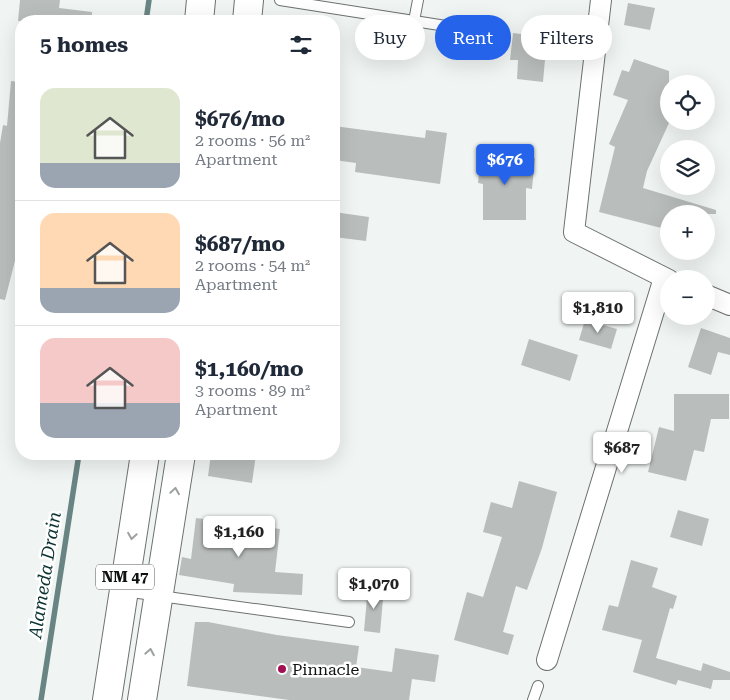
<!DOCTYPE html>
<html lang="en">
<head>
<meta charset="utf-8">
<style>
	body { margin:0; font-family:"Roboto Serif",serif; background:#f6f6f7; color:#1f2937; height:100vh; display:flex; flex-direction:column; font-size:19px; white-space:nowrap }
	* { box-sizing:border-box; margin:0 }
	p { font-size:16px; color:#747a83 }
	.icon { flex:none; width:28px; height:28px; fill:none; stroke:currentColor; stroke-width:2; stroke-linecap:round; stroke-linejoin:round }
	.map { position:relative; flex:1; overflow:hidden }
	.details { position:absolute; left:15px; top:15px; width:325px; height:445px; display:flex; flex-direction:column; background:#fff; border-radius:20px; box-shadow:0 5px 20px #0002 }
	.details>* { flex:none }
	.top-card { position:absolute; left:355px; top:15px; width:300px; height:45px; display:flex; gap:10px }
	.tools { position:absolute; left:660px; top:75px; display:grid; gap:10px }
	.tools a { display:grid; place-items:center; width:55px; height:55px; border-radius:50%; background:#fff; box-shadow:0 5px 20px #0002; font-size:25px }
	.price { position:absolute; translate:-50% -42px; padding:0 11px; border-radius:5px; background:#fff; color:#222; font-size:16px; line-height:32px; filter:drop-shadow(0 1px 2px #0008) }
	.price::after { content:''; position:absolute; left:50%; top:30px; width:15px; height:11px; margin-left:-8px; background:inherit; clip-path:polygon(0 0,100% 0,50% 100%) }
	.price.on { background:#2563eb; color:#fff }
	ul { padding:0; list-style:none }
	li { display:flex; align-items:center; gap:15px; height:125px; padding:0 25px }
	li+li { border-top:1px solid #e0e1e3 }
	li span { display:grid; place-items:center; flex:none; width:140px; height:100px; border-radius:15px; color:#555 }
	li>.icon { margin-inline-start:auto }
	span .icon { width:60px; height:60px; fill:#fffc; stroke-width:1 }
	li b { font-size:21px }
	h2 { display:flex; justify-content:space-between; align-items:center; height:60px; padding:0 25px; font-size:21px }
	.chip { padding:0 18px; border-radius:22px; background:#fff; box-shadow:0 5px 20px #0002; font-size:18px; line-height:45px }
	.chip.on { background:#2563eb; color:#fff }
	.map>svg:first-child { display:block }
</style>
</head>
<body>
<div class="map">
<svg width="730" height="700" viewBox="0 0 730 700">
	<rect width="100%" height="100%" fill="#f0f5f4"/>
	<g fill="none" stroke-linecap="round" stroke-linejoin="round">
		<g stroke="#698583" stroke-width="5.5">
			<polyline points="146,21 149,0"/>
			<polyline points="41,700 79,454"/>
		</g>
	</g>
	<g fill="#b9bebd">
		<polygon points="20,0 60,0 59,8 92,12 92,21 18,21"/>
		<polygon points="628,3 655,8 650,30 624,25"/>
		<polygon points="513,33 547,37 543,82 517,79 518,60 510,60"/>
		<polygon points="634,59 669,71 669,123 647,171 643,188 716,210 716,214 669,214 669,230 599,212 615,147 609,144 628,100 613,95 622,70 629,72"/>
		<polygon points="11,81 21,82 21,175 17,210 21,211 21,246 19,245 5,300 0,299 0,143 3,125 7,126"/>
		<polygon points="334,126 425,138 426,130 447,133 440,184 355,172 356,163 334,160"/>
		<polygon points="481,152 535,158 532,189 526,188 526,220 483,220 483,184 478,183"/>
		<polygon points="334,212 369,217 366,241 334,237"/>
		<polygon points="585,320 617,329 611,349 579,340"/>
		<polygon points="701,328 730,338 730,355 718,352 711,375 688,367"/>
		<polygon points="529,339 578,355 570,381 521,365"/>
		<polygon points="674,394 729,394 729,419 711,419 704,452 694,450 686,481 648,472 659,427 674,431"/>
		<polygon points="211,454 256,454 252,483 208,476"/>
		<polygon points="519,481 557,492 542,548 527,590 516,586 503,632 514,635 508,655 454,640 467,592 483,597 502,537 483,532 491,502 512,508"/>
		<polygon points="678,510 709,519 702,546 670,537"/>
		<polygon points="196,518 280,529 275,572 303,574 302,595 233,592 234,584 179,575 182,557 191,559"/>
		<polygon points="631,560 658,568 652,587 677,596 673,609 670,608 656,658 701,671 703,663 730,672 730,680 713,680 711,689 678,680 676,685 633,672 642,640 602,630 609,605 618,607"/>
		<polygon points="368,587 384,588 380,633 364,631"/>
		<polygon points="195,622 208,622 277,635 359,646 356,667 392,672 395,648 439,655 435,682 412,679 409,700 289,700 187,686"/>
	</g>
	<g fill="none" stroke-linecap="round" stroke-linejoin="round">
		<defs>
			<g id="service">
				<polyline points="280,0 414,21 418,0"/>
				<polyline points="414,21 465,29"/>
				<polyline points="124,591 349,622"/>
				<polyline points="533,700 538,686"/>
			</g>
			<g id="minor">
				<polyline points="601,0 574,232 669,280"/>
				<polyline points="706,295 730,305"/>
				<polyline points="547,660 664,278"/>
			</g>
			<g id="primary">
				<polyline points="199,21 201,0"/>
				<polyline points="247,21 249,0"/>
				<polyline points="107,700 145,454"/>
				<polyline points="142,700 181,454"/>
			</g>
		</defs>
		<use href="#service" stroke="#6c7170" stroke-width="12"/>
		<use href="#minor" stroke="#6c7170" stroke-width="22"/>
		<use href="#primary" stroke="#6c7170" stroke-width="30"/>
		<use href="#service" stroke="#fff" stroke-width="10"/>
		<use href="#minor" stroke="#fff" stroke-width="20"/>
		<use href="#primary" stroke="#fff" stroke-width="28"/>
	</g>
	<defs><path id="oneway-chevron" d="M-2-3.5L2.5 0L-2 3.5" fill="none" stroke-width="1.6" stroke-linecap="round" stroke-linejoin="round" transform="scale(1.25)"/></defs>
	<g stroke="#9fa0a0">
		<use href="#oneway-chevron" transform="translate(175 491) rotate(-81)"/>
		<use href="#oneway-chevron" transform="translate(132 536) rotate(99)"/>
		<use href="#oneway-chevron" transform="translate(150 652) rotate(-80)"/>
	</g>
	<circle fill="#a20f52" stroke="#fff" stroke-width="2" cx="282" cy="669" r="5"/>
	<g text-anchor="middle" stroke-width="5" stroke-linejoin="round" paint-order="stroke">
		<rect fill="#fff" stroke="#585959" stroke-width="1" x="96" y="564.5" width="58" height="25" rx="4"/>
		<g font-size="15" font-weight="bold" fill="#101212">
			<text x="125" y="582">NM 47</text>
		</g>
		<g font-size="16" fill="#101212" stroke="#fff" text-anchor="start">
			<text x="292" y="675">Pinnacle</text>
		</g>
		<g font-size="18" font-style="italic" fill="#0b3332" stroke="#fff">
			<text transform="translate(45 575) rotate(-81)" y="6">Alameda Drain</text>
		</g>
	</g>
</svg>
<div class="tools">
<a><svg class="icon" aria-label="locate" viewBox="0 0 24 24"><circle cx="12" cy="12" r="6"/><path d="M12 2v4M12 18v4M2 12h4M18 12h4"/></svg></a>
<a><svg class="icon" aria-label="layers" viewBox="0 0 24 24"><path d="M12 4l9 5-9 5-9-5zM3 14l9 5 9-5"/></svg></a>
<a>+</a>
<a>−</a>
</div>
<b class="price on" style="left:505px;top:186px">$676</b>
<b class="price" style="left:598px;top:334px">$1,810</b>
<b class="price" style="left:622px;top:474px">$687</b>
<b class="price" style="left:239px;top:558px">$1,160</b>
<b class="price" style="left:374px;top:610px">$1,070</b>
<div class="top-card">
<a class="chip">Buy</a>
<a class="chip on">Rent</a>
<a class="chip">Filters</a>
</div>
<section class="details">
<h2>5 homes<svg class="icon" aria-label="filters" viewBox="0 0 24 24"><path d="M4 7h16M4 17h16"/><circle cx="9" cy="7" r="2"/><circle cx="15" cy="17" r="2"/></svg></h2>
<ul>
<li><span style="background:linear-gradient(#dfe7d0 75%,#9aa5b1 0)"><svg class="icon" aria-label="home" viewBox="0 0 24 24"><path d="M3 11l9-7 9 7M6 9v11h12V9"/></svg></span><div><b>$676/mo</b><p>2 rooms · 56 m²</p><p>Apartment</p></div></li>
<li><span style="background:linear-gradient(#ffd9b3 75%,#9aa5b1 0)"><svg class="icon" aria-label="home" viewBox="0 0 24 24"><path d="M3 11l9-7 9 7M6 9v11h12V9"/></svg></span><div><b>$687/mo</b><p>2 rooms · 54 m²</p><p>Apartment</p></div></li>
<li><span style="background:linear-gradient(#f6c9c9 65%,#9aa5b1 0)"><svg class="icon" aria-label="home" viewBox="0 0 24 24"><path d="M3 11l9-7 9 7M6 9v11h12V9"/></svg></span><div><b>$1,160/mo</b><p>3 rooms · 89 m²</p><p>Apartment</p></div></li>
</ul>
</section>
</div>
</body>
</html>
